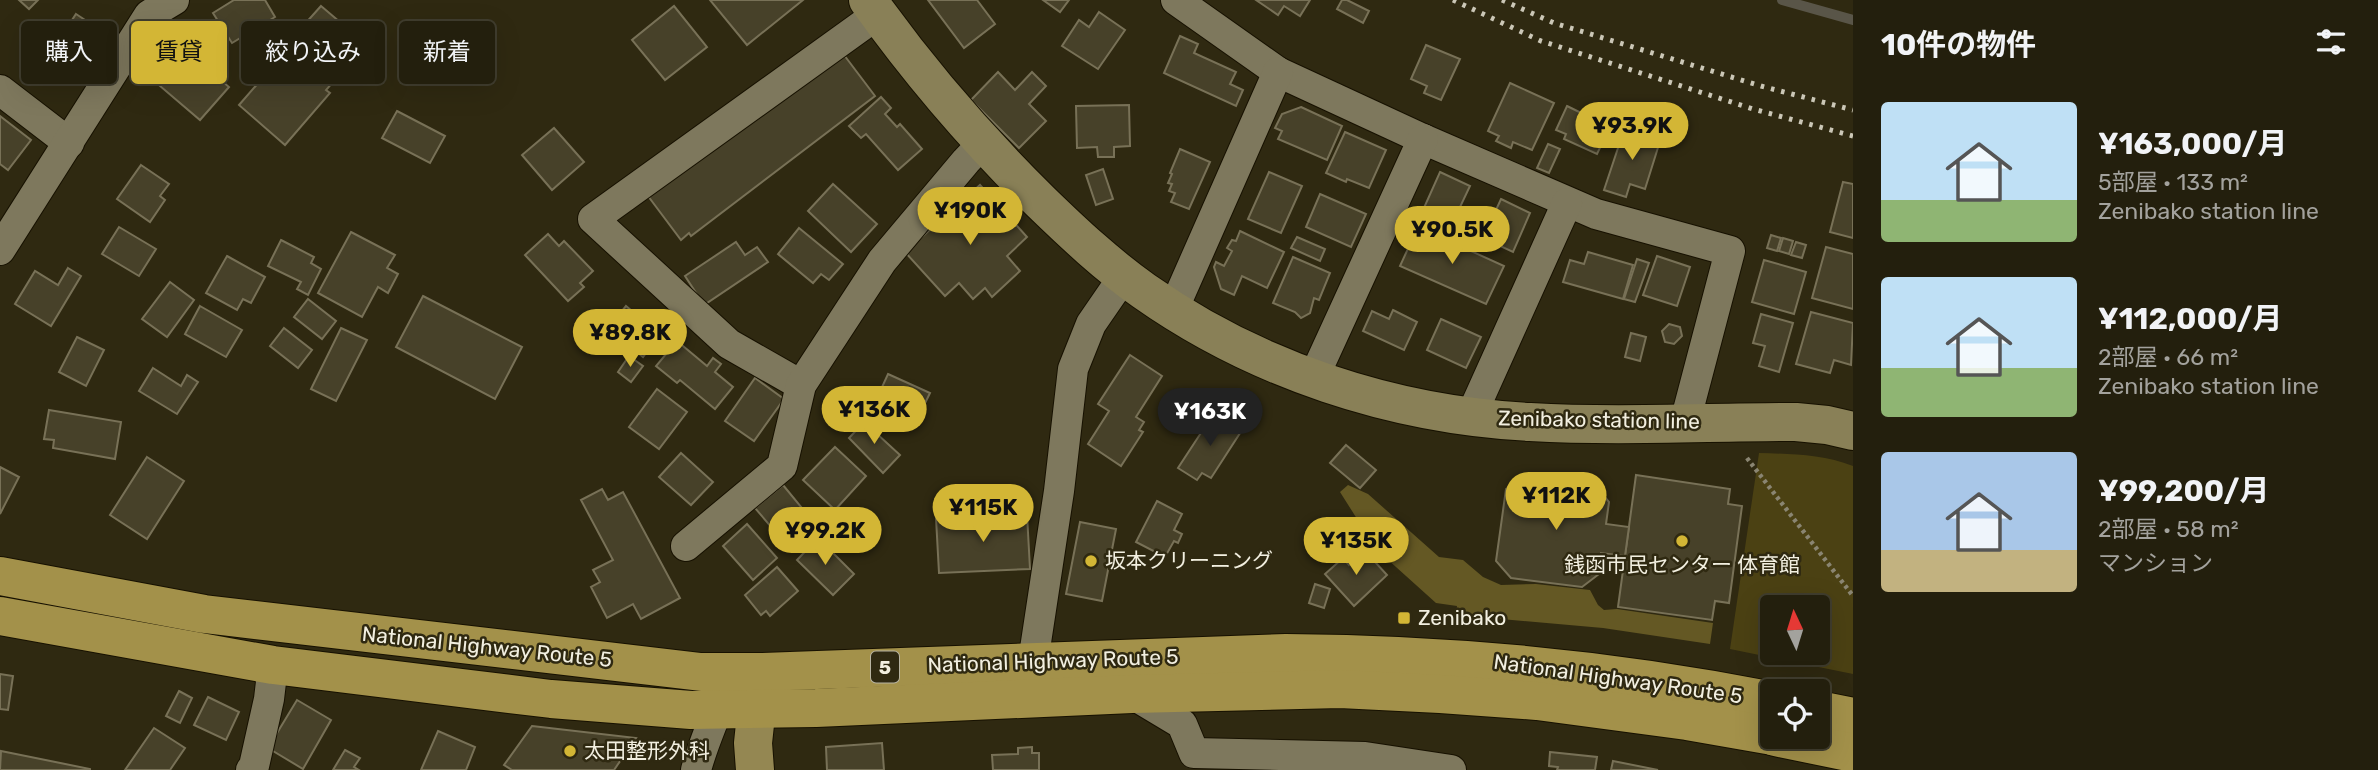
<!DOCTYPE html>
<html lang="ja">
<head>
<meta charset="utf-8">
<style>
	body { margin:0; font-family:Rubik,"Noto Sans JP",sans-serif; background:#2f2c1b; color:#f1f3f6; height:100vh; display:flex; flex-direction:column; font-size:26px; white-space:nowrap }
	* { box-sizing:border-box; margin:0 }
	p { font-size:23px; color:#a3a29d }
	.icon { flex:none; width:38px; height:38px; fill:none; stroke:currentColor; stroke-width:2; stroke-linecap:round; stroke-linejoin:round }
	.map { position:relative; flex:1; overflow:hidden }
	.panel { display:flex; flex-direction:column; background:#231f0d; width:525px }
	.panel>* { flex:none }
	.top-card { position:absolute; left:21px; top:21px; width:665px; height:63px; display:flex; gap:14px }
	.needle { width:46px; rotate:356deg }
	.tools { position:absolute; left:1760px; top:595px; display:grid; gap:14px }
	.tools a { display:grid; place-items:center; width:70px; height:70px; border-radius:7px; background:#231f0d; box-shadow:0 7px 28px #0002,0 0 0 2px #403d2e; font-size:35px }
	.price { position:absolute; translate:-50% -60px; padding:0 16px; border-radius:24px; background:#d3b635; color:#111; font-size:23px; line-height:46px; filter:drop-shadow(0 2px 4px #0008) }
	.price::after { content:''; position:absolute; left:50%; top:42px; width:21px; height:16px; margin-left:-10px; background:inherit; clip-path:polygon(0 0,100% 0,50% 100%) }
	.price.current { background:#222; color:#fff }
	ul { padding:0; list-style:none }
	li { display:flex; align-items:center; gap:21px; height:175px; padding:0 28px }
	li span { display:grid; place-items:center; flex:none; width:196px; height:140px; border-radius:7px; color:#555 }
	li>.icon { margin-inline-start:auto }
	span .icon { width:84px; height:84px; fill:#fffc; stroke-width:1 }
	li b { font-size:30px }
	h2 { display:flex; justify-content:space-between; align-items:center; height:84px; padding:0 28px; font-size:30px }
	.chip { padding:0 24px; border-radius:7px; background:#231f0d; box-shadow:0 7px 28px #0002,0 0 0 2px #403d2e; font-size:24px; line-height:63px }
	.chip.current { background:#d3b635; color:#111 }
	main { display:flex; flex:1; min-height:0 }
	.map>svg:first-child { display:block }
</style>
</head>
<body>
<main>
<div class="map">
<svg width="1853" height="770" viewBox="0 0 1853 770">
	<rect width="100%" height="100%" fill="#2f2911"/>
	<path fill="#4b4113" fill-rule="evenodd" d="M 1759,453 C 1791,454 1822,454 1853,466 L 1853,674 L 1730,649 ZM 1773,607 L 1818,607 L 1818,653 L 1773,653 Z"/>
	<polygon fill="#645824" points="1348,485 1368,494 1439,557 1463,560 1483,577 1501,585 1536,584 1590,590 1598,605 1604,610 1617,609 1713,623 1710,644 1603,628 1456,615 1457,606 1436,603 1386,558 1359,522 1340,492"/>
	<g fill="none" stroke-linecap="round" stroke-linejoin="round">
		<polyline stroke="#595548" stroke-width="10" points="1782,0 1853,20"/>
	</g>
	<g fill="#474129" stroke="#787157" stroke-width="2">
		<polygon points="19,0 38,0 29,9"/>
		<polygon points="234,0 265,0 275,17 232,43 213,13"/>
		<polygon points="710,0 803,0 747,45"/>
		<polygon points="928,0 977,0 995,24 964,48"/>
		<polygon points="1043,0 1069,0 1060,12"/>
		<polygon points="1256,0 1310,0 1300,16 1284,6 1278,15"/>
		<polygon points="1342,0 1347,0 1369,11 1363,23 1337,9"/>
		<polygon points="321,6 366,44 326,90 330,93 285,145 239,105 281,57 278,54"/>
		<polygon points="674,6 707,47 665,80 632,40"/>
		<polygon points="1099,12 1125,30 1098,69 1062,46 1079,20 1089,27"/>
		<polygon points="76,14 117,41 94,76 53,49"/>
		<polygon points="1180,36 1198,44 1194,53 1236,72 1230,84 1243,90 1236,106 1164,73"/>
		<polygon points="1426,45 1460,59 1441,100 1424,93 1427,86 1411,79"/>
		<polygon points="838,47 875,96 691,236 689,233 681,240 648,196"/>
		<polygon points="189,53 229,87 200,120 160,86"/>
		<polygon points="998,72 1015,90 1032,72 1046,86 1029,104 1046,121 1019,148 971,100"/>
		<polygon points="1510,83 1554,103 1532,150 1513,142 1511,148 1496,141 1499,136 1488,131"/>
		<polygon points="881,97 891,108 885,114 897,127 900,124 922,149 898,170 866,134 861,138 849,126"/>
		<polygon points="1129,105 1130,146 1114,147 1114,157 1098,157 1097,147 1077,148 1076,106"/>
		<polygon points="1567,106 1610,127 1597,154 1564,139 1566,134 1556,130"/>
		<polygon points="1301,107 1342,126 1327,160 1278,139 1282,131 1275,128 1282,114"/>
		<polygon points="397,111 445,136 430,163 382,138"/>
		<polygon points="0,116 31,140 8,170 0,164"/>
		<polygon points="1625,127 1661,138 1645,189 1630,184 1626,197 1604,190"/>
		<polygon points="554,128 584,162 552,190 522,155"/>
		<polygon points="1345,132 1386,150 1369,188 1347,179 1346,182 1326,173"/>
		<polygon points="1548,144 1560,149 1549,173 1537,168"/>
		<polygon points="1180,149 1210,162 1189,209 1171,202 1175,193 1169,191 1172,184 1168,183 1172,174 1170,173"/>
		<polygon points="141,165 169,184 160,196 165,200 150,222 117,199"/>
		<polygon points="1103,169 1113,199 1096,205 1086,175"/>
		<polygon points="1269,172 1302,186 1281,233 1248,219"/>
		<polygon points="1440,172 1470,186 1452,224 1423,210"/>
		<polygon points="1843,182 1853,184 1853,238 1830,232"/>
		<polygon points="833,184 877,224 851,252 808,211"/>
		<polygon points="980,185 1027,237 1007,256 1020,271 992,297 985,288 973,299 959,283 945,296 905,252"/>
		<polygon points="1320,194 1366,214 1351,247 1306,227"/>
		<polygon points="1501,199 1530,213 1513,252 1483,238"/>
		<polygon points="119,227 156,249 139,276 102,254"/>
		<polygon points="1418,227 1504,266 1486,304 1400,266"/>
		<polygon points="799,228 843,264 829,280 821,274 813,283 778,254"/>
		<polygon points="1240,231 1284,252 1267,288 1242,276 1234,295 1221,289 1214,267 1216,262 1224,266 1232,251 1227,248 1232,240 1236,241"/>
		<polygon points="351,232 395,255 387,268 398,274 388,293 378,287 362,317 318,293"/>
		<polygon points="548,234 559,246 564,241 593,271 580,283 584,287 568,301 525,255"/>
		<polygon points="1771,235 1781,238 1777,251 1767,248"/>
		<polygon points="1297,237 1325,249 1320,261 1291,248"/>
		<polygon points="1783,238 1793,241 1789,254 1779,251"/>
		<polygon points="281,240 314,257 311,263 321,269 308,295 297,289 301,282 268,266"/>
		<polygon points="736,242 745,255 757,247 768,262 704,305 685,276"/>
		<polygon points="1796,242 1806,245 1802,258 1791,255"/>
		<polygon points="1826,247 1853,254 1853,309 1812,298"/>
		<polygon points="1588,252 1633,265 1623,299 1563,282 1570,260 1584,264"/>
		<polygon points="227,256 265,277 251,303 243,299 237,310 206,293"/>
		<polygon points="1657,256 1690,267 1677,306 1643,295"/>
		<polygon points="1293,257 1330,273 1319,300 1314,298 1310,313 1301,318 1295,312 1273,303"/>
		<polygon points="1637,259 1649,263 1635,302 1624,299"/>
		<polygon points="1764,260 1806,272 1794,314 1752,302"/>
		<polygon points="68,268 81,276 51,326 15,304 35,271 58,285"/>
		<polygon points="170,282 194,300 167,337 142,319"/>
		<polygon points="423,296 522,347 495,399 396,347"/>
		<polygon points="308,299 336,321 322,339 294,317"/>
		<polygon points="200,306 242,330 226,357 185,334"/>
		<polygon points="626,306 643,320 645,317 654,324 657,320 666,327 643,357 608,328"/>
		<polygon points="1393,310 1417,322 1404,350 1363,331 1372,311 1389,319"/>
		<polygon points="1811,312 1853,323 1851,365 1834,360 1830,373 1796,364"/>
		<polygon points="1761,314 1793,323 1779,372 1759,366 1765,346 1753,343"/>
		<polygon points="1441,319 1481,337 1466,368 1427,350"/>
		<polygon points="1669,324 1680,327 1682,336 1674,344 1665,342 1662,331"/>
		<polygon points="284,328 312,350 298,368 270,346"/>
		<polygon points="341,328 367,340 336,401 311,389"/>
		<polygon points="1631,333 1646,337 1640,361 1625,357"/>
		<polygon points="77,337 104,350 86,386 59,372"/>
		<polygon points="677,341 707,366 713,358 721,364 715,372 733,387 715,409 680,380 677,383 656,366"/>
		<polygon points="1130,355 1162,376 1136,417 1144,422 1139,430 1143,432 1121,466 1088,444 1109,411 1098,404"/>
		<polygon points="629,356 643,366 631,382 618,372"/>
		<polygon points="153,368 181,386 187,375 198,382 177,414 139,391"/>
		<polygon points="888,374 930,393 913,428 872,409"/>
		<polygon points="755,378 784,399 754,441 725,421"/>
		<polygon points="657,389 687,412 659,449 629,427"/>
		<polygon points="49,410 121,422 115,459 53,448 54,440 44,439"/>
		<polygon points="1214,413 1242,430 1211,478 1202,473 1197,480 1178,468"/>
		<polygon points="867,419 879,430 876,433 900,455 883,473 849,438"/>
		<polygon points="1346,445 1376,470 1360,488 1330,463"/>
		<polygon points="835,447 866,476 835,510 803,480"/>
		<polygon points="681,453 713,482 691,505 659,477"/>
		<polygon points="147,457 184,481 147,539 110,515"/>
		<polygon points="0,467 19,477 0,514"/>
		<polygon points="1636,475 1730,489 1728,504 1742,506 1729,603 1715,601 1712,620 1618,607"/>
		<polygon points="1524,476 1596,486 1609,502 1606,524 1629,527 1625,556 1601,553 1599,574 1582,587 1511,578 1496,561 1506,489"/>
		<polygon points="783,485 806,513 804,515 810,522 807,524 813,531 790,549 755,508"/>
		<polygon points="602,489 608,500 623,492 680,598 641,619 633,604 607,618 591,587 600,582 593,570 613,560 581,500"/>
		<polygon points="1157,501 1182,514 1174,530 1182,534 1178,543 1174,541 1165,557 1136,542"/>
		<polygon points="1027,514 1030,569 939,573 936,518"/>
		<polygon points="1080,522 1116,529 1102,601 1066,594"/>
		<polygon points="747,524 777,558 753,580 723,546"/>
		<polygon points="818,538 854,574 833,595 797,560"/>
		<polygon points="1365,551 1387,575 1354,606 1325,574 1343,558 1349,565"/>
		<polygon points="777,567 798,591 770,616 766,611 761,615 745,595"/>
		<polygon points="1315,584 1330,589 1324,608 1309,603"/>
		<polygon points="0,674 13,676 8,710 0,709"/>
		<polygon points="179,691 192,698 180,723 166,716"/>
		<polygon points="208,697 239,712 226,740 194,725"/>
		<polygon points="297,700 331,720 303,769 268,748"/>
		<polygon points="532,726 636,738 614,770 512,770 504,765"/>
		<polygon points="154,728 185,748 170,770 125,770"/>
		<polygon points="438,731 475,747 466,770 421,770"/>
		<polygon points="882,743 884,770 827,770 826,747"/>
		<polygon points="1032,747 1032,753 1039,753 1039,770 993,770 992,755 1018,754 1018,748"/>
		<polygon points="345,750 360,758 354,767 359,770 333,770"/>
		<polygon points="1,751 90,769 90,770 0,770"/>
		<polygon points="1550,752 1597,757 1595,770 1557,770 1558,767 1549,766"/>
		<polygon points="1613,761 1658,770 1611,770"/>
	</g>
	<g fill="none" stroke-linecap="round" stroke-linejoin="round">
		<defs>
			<g id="street">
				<polyline points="1176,0 1278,72 1423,139 1596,214 1730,251 1685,422"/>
				<polyline points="0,90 69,143"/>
				<polyline points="0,250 149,15 174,0"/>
				<polyline points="1173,310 1278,72"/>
				<polyline points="1313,379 1423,139"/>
				<polyline points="801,385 729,344 593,219 878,14"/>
				<polyline points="1471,416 1567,203"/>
				<polyline points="686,546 782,466 801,385 882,261 966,161 983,143"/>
				<polyline points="1033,662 1059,491 1073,369 1091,324 1124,276"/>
				<polyline points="1132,694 1182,724 1194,753 1365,757 1451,770"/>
				<polyline points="251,770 254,766 269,699 273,665"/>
				<path d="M 696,770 C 703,743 715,719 723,693"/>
			</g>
			<path id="secondary" d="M 868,0 C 920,73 977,139 1041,202 C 1074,234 1106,264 1144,291 C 1256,370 1393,415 1530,422 C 1618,427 1708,422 1796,422 L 1827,425 L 1853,431"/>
			<polyline id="primary" points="755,770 753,743 760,677"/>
			<g id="highway">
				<path d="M 0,576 L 204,614 L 701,672 L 761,672 L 1286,653 C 1450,654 1612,669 1773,701"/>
				<polyline points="0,616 273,665 551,699 691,710 816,708 1132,694 1340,689 1440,694 1537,701 1687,721 1773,736"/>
				<polyline points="1818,710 1853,717"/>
				<polyline points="1775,737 1853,753"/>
			</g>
		</defs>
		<use href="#street" stroke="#171100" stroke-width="32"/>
		<use href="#secondary" stroke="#171100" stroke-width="40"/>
		<use href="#primary" stroke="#171100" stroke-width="40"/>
		<use href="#highway" stroke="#171100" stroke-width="40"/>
		<polyline stroke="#8a8572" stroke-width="4.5" stroke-dasharray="3.5 3.5" stroke-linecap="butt" points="1747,458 1853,596"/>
		<use href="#street" stroke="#7e785d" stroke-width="30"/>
		<use href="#secondary" stroke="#898057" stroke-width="38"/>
		<use href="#primary" stroke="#948752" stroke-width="38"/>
		<use href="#highway" stroke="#a3914a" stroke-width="38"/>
		<g stroke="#cbc7b7" stroke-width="5" stroke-dasharray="3.5 7" stroke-linecap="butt">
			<polyline points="1453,0 1541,41 1753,109 1853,136"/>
			<polyline points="1502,0 1554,23 1761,86 1853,110"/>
		</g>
	</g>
	<g fill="#d3b635" stroke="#2f2911" stroke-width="2.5">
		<circle cx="1682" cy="541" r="7"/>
		<circle cx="1091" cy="561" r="7"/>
		<rect x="1397" y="611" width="14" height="14" rx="3.5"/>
		<circle cx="570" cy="751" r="7"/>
	</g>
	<g text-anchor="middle" stroke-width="5" stroke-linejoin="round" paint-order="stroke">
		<rect fill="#2f2911" stroke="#b8b4a2" stroke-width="2" x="871" y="651.5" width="28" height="31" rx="5"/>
		<g font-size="19" font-weight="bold" fill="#f2efe0">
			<text x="885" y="674">5</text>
		</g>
		<g font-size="21" fill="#f2efe0" stroke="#2f2911">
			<text transform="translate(1599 420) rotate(1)" y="7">Zenibako station line</text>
			<text transform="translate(487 647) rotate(6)" y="7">National Highway Route 5</text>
			<text transform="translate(1053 661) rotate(-2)" y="7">National Highway Route 5</text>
			<text transform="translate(1618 679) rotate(8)" y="7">National Highway Route 5</text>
		</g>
		<g font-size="21" fill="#f2efe0" stroke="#2f2911" text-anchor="start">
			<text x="1105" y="568">坂本クリーニング</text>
			<text x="1682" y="572" text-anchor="middle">銭函市民センター 体育館</text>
			<text x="1418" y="625">Zenibako</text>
			<text x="584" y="758">太田整形外科</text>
		</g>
	</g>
</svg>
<div class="tools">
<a><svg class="needle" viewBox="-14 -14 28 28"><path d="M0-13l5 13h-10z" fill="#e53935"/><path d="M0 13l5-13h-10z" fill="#a3a29d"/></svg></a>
<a><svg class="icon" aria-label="locate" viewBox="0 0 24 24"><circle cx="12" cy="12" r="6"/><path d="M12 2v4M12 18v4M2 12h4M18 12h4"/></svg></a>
</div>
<b class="price" style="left:1632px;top:162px">¥93.9K</b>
<b class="price" style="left:970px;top:247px">¥190K</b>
<b class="price" style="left:1452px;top:266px">¥90.5K</b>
<b class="price" style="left:630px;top:369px">¥89.8K</b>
<b class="price" style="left:874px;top:446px">¥136K</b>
<b class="price current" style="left:1210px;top:448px">¥163K</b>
<b class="price" style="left:1556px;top:532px">¥112K</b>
<b class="price" style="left:983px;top:544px">¥115K</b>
<b class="price" style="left:825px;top:567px">¥99.2K</b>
<b class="price" style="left:1356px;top:577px">¥135K</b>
<div class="top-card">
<a class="chip">購入</a>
<a class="chip current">賃貸</a>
<a class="chip">絞り込み</a>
<a class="chip">新着</a>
</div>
</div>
<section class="panel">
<h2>10件の物件<svg class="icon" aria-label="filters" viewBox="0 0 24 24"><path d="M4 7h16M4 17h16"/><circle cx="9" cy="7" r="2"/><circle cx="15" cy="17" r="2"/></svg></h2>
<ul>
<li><span style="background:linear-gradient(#bfe0f5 70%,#8fb573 0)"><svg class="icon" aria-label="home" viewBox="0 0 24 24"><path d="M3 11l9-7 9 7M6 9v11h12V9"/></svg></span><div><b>¥163,000/月</b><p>5部屋 · 133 m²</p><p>Zenibako station line</p></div></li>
<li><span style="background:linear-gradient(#bfe0f5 65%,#8fb573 0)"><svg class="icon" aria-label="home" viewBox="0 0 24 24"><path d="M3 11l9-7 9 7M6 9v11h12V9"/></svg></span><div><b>¥112,000/月</b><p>2部屋 · 66 m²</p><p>Zenibako station line</p></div></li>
<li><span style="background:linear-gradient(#a9c7e8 70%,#c2b280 0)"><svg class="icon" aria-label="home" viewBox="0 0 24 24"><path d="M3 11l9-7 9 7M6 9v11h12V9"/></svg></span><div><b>¥99,200/月</b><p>2部屋 · 58 m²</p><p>マンション</p></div></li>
</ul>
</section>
</main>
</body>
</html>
